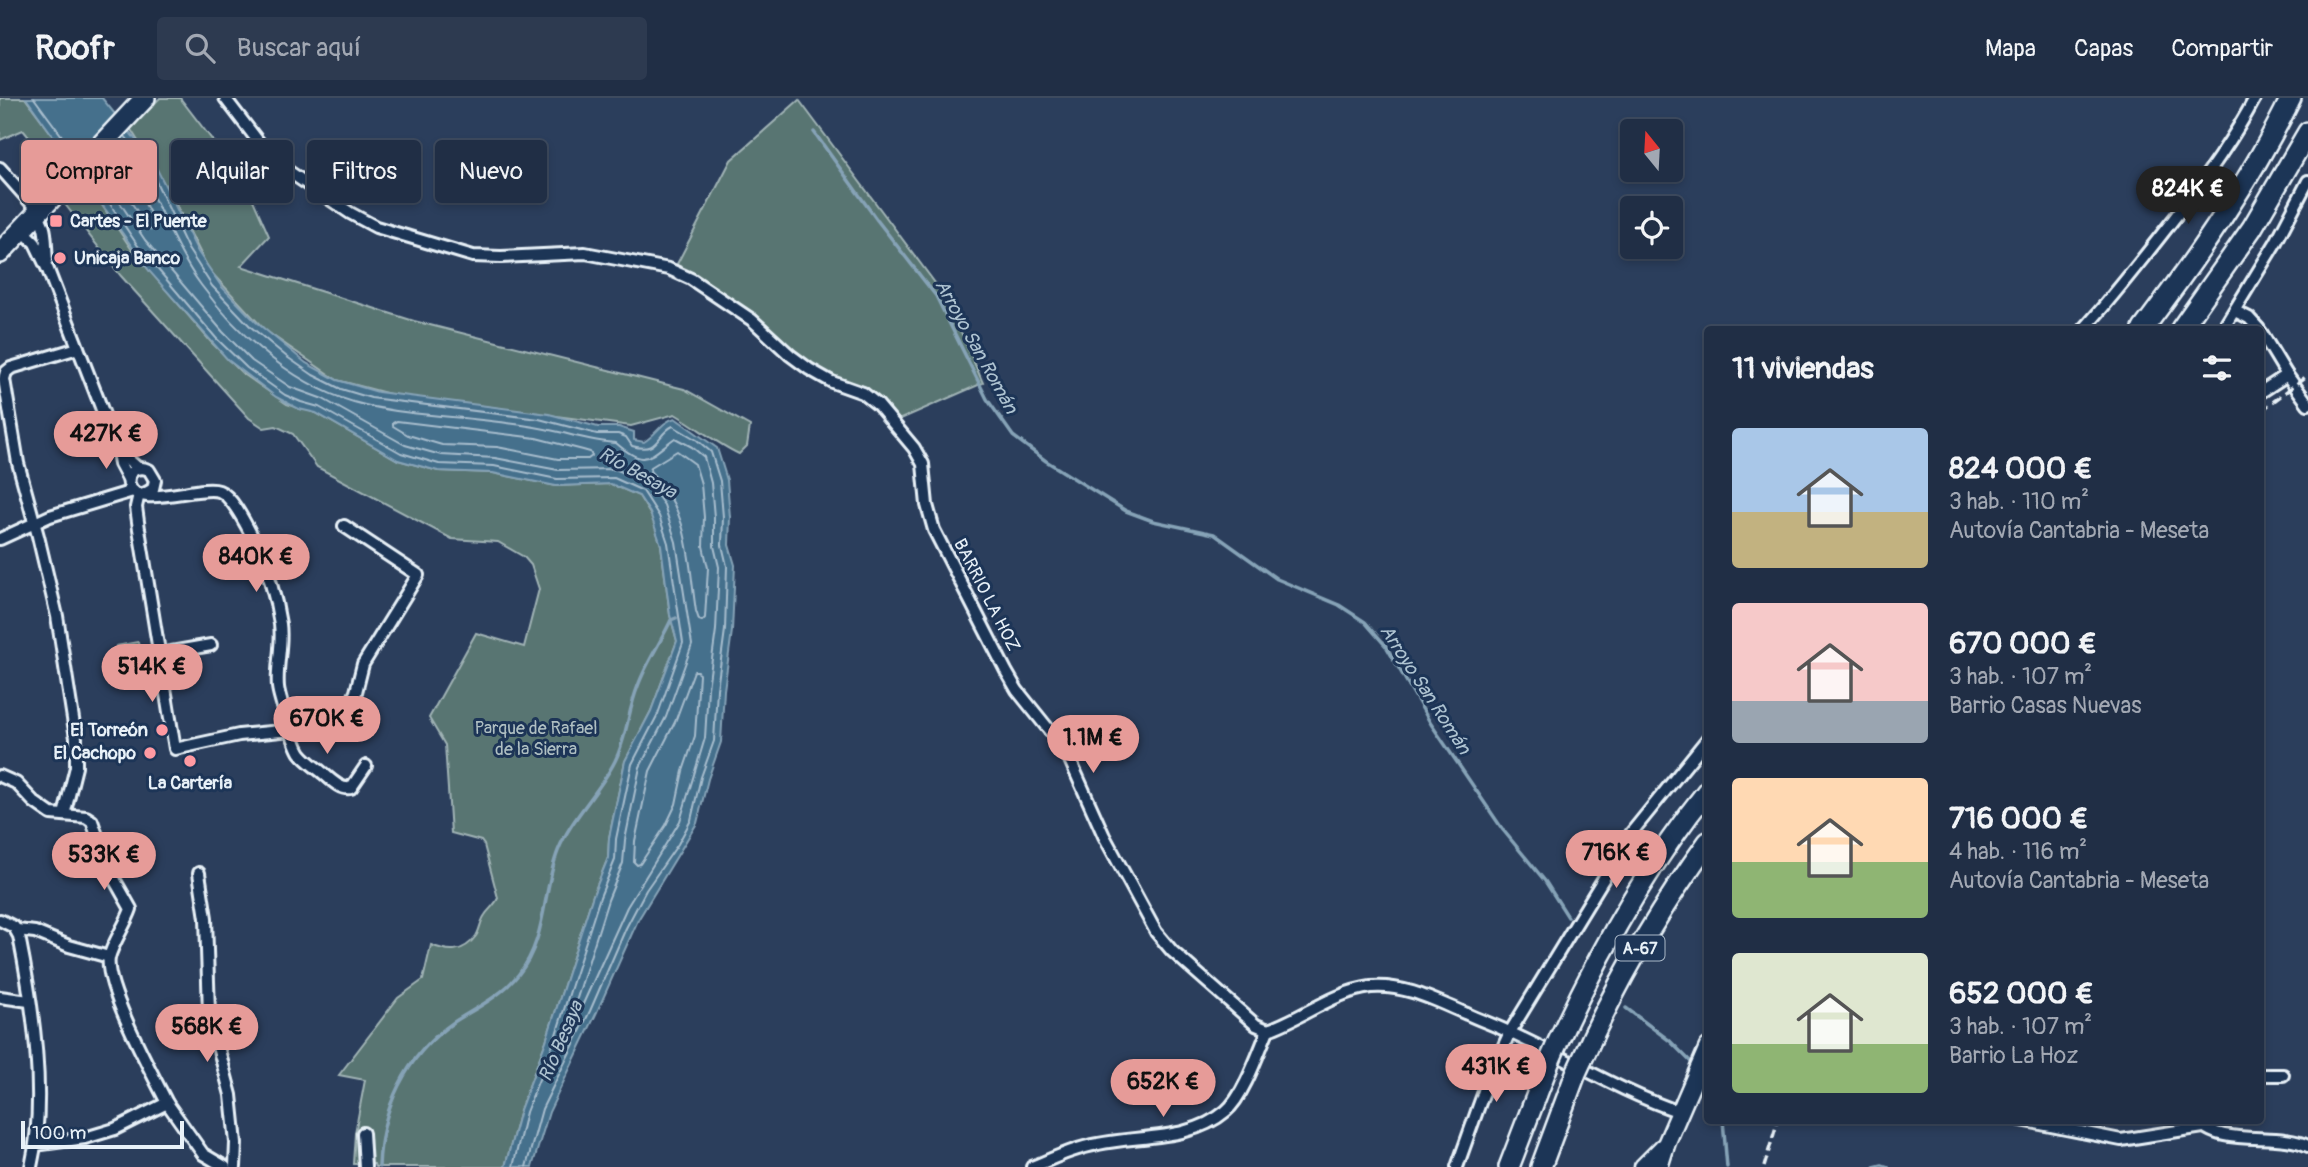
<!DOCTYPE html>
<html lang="es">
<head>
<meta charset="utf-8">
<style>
	body { margin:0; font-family:Pangolin,sans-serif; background:#2d3a50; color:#f1f3f6; height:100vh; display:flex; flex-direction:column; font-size:26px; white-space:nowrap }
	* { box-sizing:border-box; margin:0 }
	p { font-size:23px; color:#a2a8b3 }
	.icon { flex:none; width:38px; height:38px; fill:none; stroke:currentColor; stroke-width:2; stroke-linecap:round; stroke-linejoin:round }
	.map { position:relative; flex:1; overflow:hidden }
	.panel { position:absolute; left:1704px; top:228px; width:560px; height:798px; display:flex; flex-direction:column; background:#202e45; border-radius:7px; box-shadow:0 4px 10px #0003,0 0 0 2px #3d4a5e }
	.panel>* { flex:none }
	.guide { position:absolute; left:21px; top:42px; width:665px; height:63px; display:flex; gap:14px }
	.needle { width:46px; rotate:342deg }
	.fabs { position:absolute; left:1620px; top:21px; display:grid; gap:14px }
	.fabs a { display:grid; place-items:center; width:63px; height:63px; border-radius:7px; background:#202e45; box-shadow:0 4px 10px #0003,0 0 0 2px #3d4a5e; font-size:35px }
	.scale { position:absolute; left:21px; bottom:18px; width:163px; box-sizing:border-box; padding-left:7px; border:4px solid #e8f1f8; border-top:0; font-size:19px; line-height:24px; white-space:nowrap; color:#e8f1f8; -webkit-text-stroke:5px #1d3557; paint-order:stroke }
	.price { position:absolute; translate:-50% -60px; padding:0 16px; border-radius:24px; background:#e69b98; color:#111; font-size:23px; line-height:46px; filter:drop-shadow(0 2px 4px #0008) }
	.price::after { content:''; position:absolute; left:50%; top:42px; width:21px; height:16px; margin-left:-10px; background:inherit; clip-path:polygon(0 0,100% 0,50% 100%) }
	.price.selected { background:#222; color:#fff }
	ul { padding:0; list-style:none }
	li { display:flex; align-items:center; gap:21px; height:175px; padding:0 28px }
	li span { display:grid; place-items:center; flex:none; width:196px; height:140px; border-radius:7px; color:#555 }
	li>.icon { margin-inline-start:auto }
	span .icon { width:84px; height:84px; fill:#fffc; stroke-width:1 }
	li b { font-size:30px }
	h2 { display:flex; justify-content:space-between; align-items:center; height:84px; padding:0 28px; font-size:30px }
	.pill { padding:0 24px; border-radius:7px; background:#202e45; box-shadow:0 4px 10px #0003,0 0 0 2px #3d4a5e; font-size:24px; line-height:63px }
	.pill.selected { background:#e69b98; color:#111 }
	header { display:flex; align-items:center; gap:42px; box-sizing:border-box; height:98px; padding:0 35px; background:#202e45; border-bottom:2px solid #3d4a5e }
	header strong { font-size:33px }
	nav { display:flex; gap:38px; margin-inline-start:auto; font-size:24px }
	.search { width:490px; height:63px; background:#2d3a50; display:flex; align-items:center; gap:18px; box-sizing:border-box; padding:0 24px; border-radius:7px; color:#a2a8b3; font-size:26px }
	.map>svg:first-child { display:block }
</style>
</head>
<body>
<header>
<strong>Roofr</strong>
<div class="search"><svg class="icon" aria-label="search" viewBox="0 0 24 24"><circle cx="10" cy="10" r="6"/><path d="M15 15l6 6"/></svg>Buscar aquí</div>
<nav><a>Mapa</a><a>Capas</a><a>Compartir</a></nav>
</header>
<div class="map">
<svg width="2308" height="1069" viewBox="0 0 2308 1069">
	<rect width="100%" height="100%" fill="#2b3e5c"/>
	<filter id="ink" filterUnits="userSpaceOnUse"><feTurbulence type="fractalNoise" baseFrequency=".0143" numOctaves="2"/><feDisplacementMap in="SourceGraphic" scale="14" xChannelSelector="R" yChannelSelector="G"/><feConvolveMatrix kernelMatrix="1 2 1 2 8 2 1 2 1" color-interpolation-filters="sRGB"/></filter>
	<g filter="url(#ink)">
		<g fill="#597572" stroke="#a0b3b5" stroke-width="2">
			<polygon points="0,0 25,0 75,67 62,78 23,32 0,42"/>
			<path d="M 160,0 L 180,0 L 246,86 L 269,138 L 241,168 L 414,223 L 684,291 L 750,328 L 747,348 L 739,356 C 716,345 697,329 675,316 L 631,328 L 390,296 L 337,282 L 266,233 L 209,172 L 172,98 L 130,30 Z"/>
			<polygon points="799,2 935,185 956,222 983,285 896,323 846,285 819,273 789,251 766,227 750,215 676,168 731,62"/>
			<path d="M 83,79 L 132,152 L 211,244 L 242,275 L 287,306 L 316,315 L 398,362 L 438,373 L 493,375 L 556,388 L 611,386 L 639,398 L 653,421 L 661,447 L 670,517 L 677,543 L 651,613 L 625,663 L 609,740 L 608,760 L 593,797 L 546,943 L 520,1012 L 505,1069 L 375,1069 L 374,1066 L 353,1066 L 355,1035 L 365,982 L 339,977 L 398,900 L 423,882 L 431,847 C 448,854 463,856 476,838 C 480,832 480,824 485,817 C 489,811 495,807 498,800 L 484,747 L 481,743 L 451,735 L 445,647 L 429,620 L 476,535 L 524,549 L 539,491 L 531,467 L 524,459 L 498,444 L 452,441 L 317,369 L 293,336 L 276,328 L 264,330 L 249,320 L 121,178 L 64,105 Z"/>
			<polygon points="138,544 142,570 120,574 116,548"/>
		</g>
		<path fill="#456f8c" stroke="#86a3b7" stroke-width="2" d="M 26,0 L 102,0 L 153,63 L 198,154 L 222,189 L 256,224 L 306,265 L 337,282 L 378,294 L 549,316 L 598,329 L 619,329 L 634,334 L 634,342 L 644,344 C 657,336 661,324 675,320 L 717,350 L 727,382 L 730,419 L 729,447 L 735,467 L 732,533 L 724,592 L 721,644 L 708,681 L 697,725 L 638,822 L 596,916 L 549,1014 L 532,1069 L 505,1069 L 520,1012 L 546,943 L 593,797 L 608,760 L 609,740 L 625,663 L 651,613 L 677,543 L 670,517 L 661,447 L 650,415 L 639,398 L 611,386 L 556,388 L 493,375 L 438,373 L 398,362 L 316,315 L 299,311 L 276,299 L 228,262 L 150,174 Z"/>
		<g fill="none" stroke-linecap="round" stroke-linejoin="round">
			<g stroke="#a7bdcd" stroke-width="2">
				<polyline points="34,0 76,57"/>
				<path d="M 125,38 L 151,73 L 188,151 L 212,188 L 251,229 L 287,259 L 313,277 L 341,291 L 371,300 L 539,321 L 597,336 L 618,336 L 626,339 L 632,348 C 660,356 656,336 673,328 L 697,342 L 711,354 L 720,383 L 723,419 L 722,447 L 727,468 L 725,532 L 717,591 L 714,643 L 701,679 L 691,722 L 678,746 L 646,792 L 626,830 L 590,913 L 542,1011 L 526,1069"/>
				<polyline points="103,62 149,131 155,132 156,128 134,83 112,52"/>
				<path d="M 96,69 L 145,142 L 223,234 L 252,263 L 290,289 L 323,301 L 405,347 L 441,357 L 495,360 L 558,372 L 615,371 L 648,385 L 664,407 L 676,444 L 692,547 L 666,619 L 640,669 L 625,742 L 623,765 L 608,802 L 573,913 L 574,917 L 578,917 L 627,809 L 680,723 L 705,640 L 708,590 L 716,532 L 719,469 L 714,448 L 714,419 L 711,385 L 704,359 L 692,349 L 675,340 C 648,359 646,371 616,345 C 596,344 579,339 559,334 C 542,330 524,327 507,325 C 460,318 411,318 365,307 C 299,292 240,240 201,187 C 168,142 155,87 119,44"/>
				<polyline points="90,76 138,148 216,240 247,270 285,297 301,304 319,309 401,355 439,366 494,368 557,381 614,380 643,393 659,418 668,445 683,545 658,616 632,666 616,741 615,762 600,799 553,946 526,1014 513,1069"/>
				<polygon points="397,323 536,340 583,352 590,354 592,358 588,361 558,361 497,349 442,347 408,337 393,328 393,325"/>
				<path d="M 677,353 L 695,366 L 701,386 L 704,419 L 703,448 L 708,470 L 705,520 L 702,523 L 699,522 L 696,513 C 688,460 690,413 650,373 L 651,369 Z"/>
				<polygon points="694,573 698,573 699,577 695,638 683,673 676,706 666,727 640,766 637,767 634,764 635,743 650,673 675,624"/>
			</g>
			<g stroke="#86a3b7" stroke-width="3.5">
				<polyline points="814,34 877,122 936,198 987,301 1013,338 1046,363 1126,413 1153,423 1214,436 1277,481 1339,507 1365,524 1386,548 1431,626 1503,732 1545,783 1568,819"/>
				<polyline points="1626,910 1670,943 1694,967"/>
				<polyline points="1723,1022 1727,1069"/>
				<path d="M 379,1069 C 381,1011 405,958 454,924 C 476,910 501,898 518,877 C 547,842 542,794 558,753 C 571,720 599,695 615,663 C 627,640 628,612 638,588 C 646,565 661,544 671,522 L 676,520"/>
				<polyline points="1874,1069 1882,1067 1888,1069"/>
			</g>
			<defs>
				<g id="street">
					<path d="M 225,0 L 261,47 L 288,73 L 350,115 L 376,129 L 473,158 L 501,159 L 585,155 L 669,171 L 691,181 L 752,222 L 790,257 L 809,271 L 832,284 L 863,295 L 878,307 L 914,350 L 923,366 L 927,407 L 934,432 L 1006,573 L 1017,592 L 1066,653 L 1104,738 L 1156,834 L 1172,853 L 1256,927 L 1268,932 C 1303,920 1333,894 1371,889 C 1405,886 1436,903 1467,916 C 1482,923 1497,928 1511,935 C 1568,961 1621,994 1680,1014"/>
					<polyline points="0,70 39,114"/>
					<path d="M 37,117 C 48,128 45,147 47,162"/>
					<polyline points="22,132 35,145 48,172 118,353 120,366 128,381"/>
					<polyline points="2235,213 2249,220 2259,231"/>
					<path d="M 2084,231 C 2118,193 2149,153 2180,113 C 2207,77 2234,40 2255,0"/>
					<polyline points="2223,231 2276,144 2308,83"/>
					<polyline points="2261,234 2287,277 2308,306"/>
					<polyline points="2261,294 2287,277"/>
					<polyline points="118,353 138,370"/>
					<polyline points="139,396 136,409 139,431 175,651 239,637 292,632 313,627 349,609 356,594 363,566 418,477 344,428"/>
					<path d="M 144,396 L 153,391 L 155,382 L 149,372 C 142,369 135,369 130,376 C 129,379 128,383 129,386 C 135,413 200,386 219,393 C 233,398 248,431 255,444 C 267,467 276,500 280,526 C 283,547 276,568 278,589 C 279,599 295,648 300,655 C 306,663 317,670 324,676 C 332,683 341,692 351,690 L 366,668"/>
					<polyline points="0,441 50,418 133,393"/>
					<polyline points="160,556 211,547"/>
					<path d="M 0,678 L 16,685 L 34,704 L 51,716 L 86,719 L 92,723 L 109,772 L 131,811 C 126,826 112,846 109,860 C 104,888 153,977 167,1005 L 115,1031 L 85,1040 L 35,1047"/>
					<polyline points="64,717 76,669 76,640 57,518 38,438 18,365 4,281 6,274 11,270 78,250"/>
					<polyline points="199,775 206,820 209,915 231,997 236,1045 235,1069"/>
					<path d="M 0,822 L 14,829 L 19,838 C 33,908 47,999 31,1069"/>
					<polyline points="17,832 35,834 69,848 109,859"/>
					<polyline points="0,899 29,903"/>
					<polyline points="2261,977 2283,977"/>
					<polyline points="167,1005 203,1056 225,1069"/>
					<polyline points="2021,1022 2121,1042 2203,1029"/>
					<path d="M 2198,1022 C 2217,1050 2279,1033 2308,1048"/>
					<polyline points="363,1035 365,1069"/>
					<path d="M 1032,1069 C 1054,1060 1075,1050 1098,1046 C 1140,1037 1191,1043 1226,1013 C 1244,998 1259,953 1268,932"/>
					<polyline points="1457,1069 1487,985 1510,934 1632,734 1708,640"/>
				</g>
				<g id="secondary">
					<polyline points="1643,1069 1663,1049"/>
					<polyline points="1659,1069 1667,1044 1708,949"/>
				</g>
				<g id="highway">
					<polyline points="0,155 145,0"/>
					<path d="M 2143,231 C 2198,158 2251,82 2291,0"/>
					<polyline points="2181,231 2252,130 2308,34"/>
					<path d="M 1556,948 C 1597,858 1645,770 1708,692"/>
					<path d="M 1582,962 C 1616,885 1659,812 1708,744"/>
					<polyline points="1509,1069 1550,962"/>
					<polyline points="1541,1069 1576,975"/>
				</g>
			</defs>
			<use href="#street" stroke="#e8f1f8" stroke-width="16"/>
			<use href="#secondary" stroke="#e8f1f8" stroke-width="21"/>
			<use href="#highway" stroke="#e8f1f8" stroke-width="24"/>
			<use href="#street" stroke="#1d3557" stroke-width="10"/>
			<use href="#secondary" stroke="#1d3557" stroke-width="16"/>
			<use href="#highway" stroke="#1d3557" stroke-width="19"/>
			<g stroke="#e8f1f8" stroke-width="3.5" stroke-dasharray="10 5" stroke-linecap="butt">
				<polyline points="2261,313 2308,277"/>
				<polyline points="1764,1069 1778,1022"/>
			</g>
			<defs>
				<g id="highway-bridge">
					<polyline points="1550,962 1556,948"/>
					<polyline points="1576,975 1582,962"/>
				</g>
			</defs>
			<use href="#highway-bridge" stroke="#e8f1f8" stroke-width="24" stroke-linecap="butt"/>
			<use href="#highway-bridge" stroke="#1d3557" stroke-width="19"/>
		</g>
	</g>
	<g fill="#ff9aa2" stroke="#1d3557" stroke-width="2.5">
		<rect x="49" y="116" width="14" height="14" rx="3.5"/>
		<circle cx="60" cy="160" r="7"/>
		<circle cx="162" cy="632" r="7"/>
		<circle cx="150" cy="655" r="7"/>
		<circle cx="190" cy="663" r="7"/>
	</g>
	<g text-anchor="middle" stroke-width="6" stroke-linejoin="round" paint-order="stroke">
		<rect fill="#1d3557" stroke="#abb9c8" stroke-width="2" x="1615.5" y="837.5" width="49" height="25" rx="5"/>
		<g font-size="16" font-weight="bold" fill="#e8f1f8">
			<text x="1640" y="856">A-67</text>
		</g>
		<g font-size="18" font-weight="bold" fill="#e8f1f8" stroke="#1d3557" text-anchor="start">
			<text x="70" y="129">Cartes - El Puente</text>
			<text x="74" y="166">Unicaja Banco</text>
			<text x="148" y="638" text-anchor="end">El Torreón</text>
			<text x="136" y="661" text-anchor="end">El Cachopo</text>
			<text x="190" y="691" text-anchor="middle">La Cartería</text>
		</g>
		<g font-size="18" fill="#e8f1f8" stroke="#1d3557">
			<text transform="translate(987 497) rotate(63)" y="6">BARRIO LA HOZ</text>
		</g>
		<g font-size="18" fill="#afbfc2" stroke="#1d3557">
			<text x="536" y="636">Parque de Rafael<tspan x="536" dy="21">de la Sierra</tspan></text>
		</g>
		<g font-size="19" font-style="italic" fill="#afc4d2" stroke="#1d3557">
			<text transform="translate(977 248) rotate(61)" y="7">Arroyo San Román</text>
			<text transform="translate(638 374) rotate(29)" y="7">Río Besaya</text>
			<text transform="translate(1426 591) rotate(57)" y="7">Arroyo San Román</text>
			<text transform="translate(560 943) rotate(-67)" y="7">Río Besaya</text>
		</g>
	</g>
</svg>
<div class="fabs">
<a><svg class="needle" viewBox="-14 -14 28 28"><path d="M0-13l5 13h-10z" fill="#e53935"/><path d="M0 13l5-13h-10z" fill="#a2a8b3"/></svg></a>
<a><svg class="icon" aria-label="locate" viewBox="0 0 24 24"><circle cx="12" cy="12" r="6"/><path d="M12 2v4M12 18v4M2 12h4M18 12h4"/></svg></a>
</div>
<div class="scale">100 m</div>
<b class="price selected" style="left:2188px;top:128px">824K €</b>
<b class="price" style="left:106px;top:373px">427K €</b>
<b class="price" style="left:256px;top:496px">840K €</b>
<b class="price" style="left:152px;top:606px">514K €</b>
<b class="price" style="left:327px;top:658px">670K €</b>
<b class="price" style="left:1093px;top:677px">1.1M €</b>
<b class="price" style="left:1616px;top:792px">716K €</b>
<b class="price" style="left:104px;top:794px">533K €</b>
<b class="price" style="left:207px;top:966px">568K €</b>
<b class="price" style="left:1496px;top:1006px">431K €</b>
<b class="price" style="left:1163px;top:1021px">652K €</b>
<div class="guide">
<a class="pill selected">Comprar</a>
<a class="pill">Alquilar</a>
<a class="pill">Filtros</a>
<a class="pill">Nuevo</a>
</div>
<section class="panel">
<h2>11 viviendas<svg class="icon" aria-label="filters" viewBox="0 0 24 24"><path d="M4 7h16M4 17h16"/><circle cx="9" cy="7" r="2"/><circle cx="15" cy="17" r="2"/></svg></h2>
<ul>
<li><span style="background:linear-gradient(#a9c7e8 60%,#c2b280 0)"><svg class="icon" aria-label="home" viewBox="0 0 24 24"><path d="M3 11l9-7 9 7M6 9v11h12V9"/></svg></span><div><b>824 000 €</b><p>3 hab. · 110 m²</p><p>Autovía Cantabria - Meseta</p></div></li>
<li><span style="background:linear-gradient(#f6c9c9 70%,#9aa5b1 0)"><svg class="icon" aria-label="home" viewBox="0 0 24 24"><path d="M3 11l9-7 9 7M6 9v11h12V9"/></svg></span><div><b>670 000 €</b><p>3 hab. · 107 m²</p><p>Barrio Casas Nuevas</p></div></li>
<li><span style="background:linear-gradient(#ffd9b3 60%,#8fb573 0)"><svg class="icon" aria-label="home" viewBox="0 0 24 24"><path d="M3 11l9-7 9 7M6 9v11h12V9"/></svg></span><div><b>716 000 €</b><p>4 hab. · 116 m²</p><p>Autovía Cantabria - Meseta</p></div></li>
<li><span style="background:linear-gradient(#dfe7d0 65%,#8fb573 0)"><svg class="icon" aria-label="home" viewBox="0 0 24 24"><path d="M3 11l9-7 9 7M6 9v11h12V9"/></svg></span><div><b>652 000 €</b><p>3 hab. · 107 m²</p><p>Barrio La Hoz</p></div></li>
</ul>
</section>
</div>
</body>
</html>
